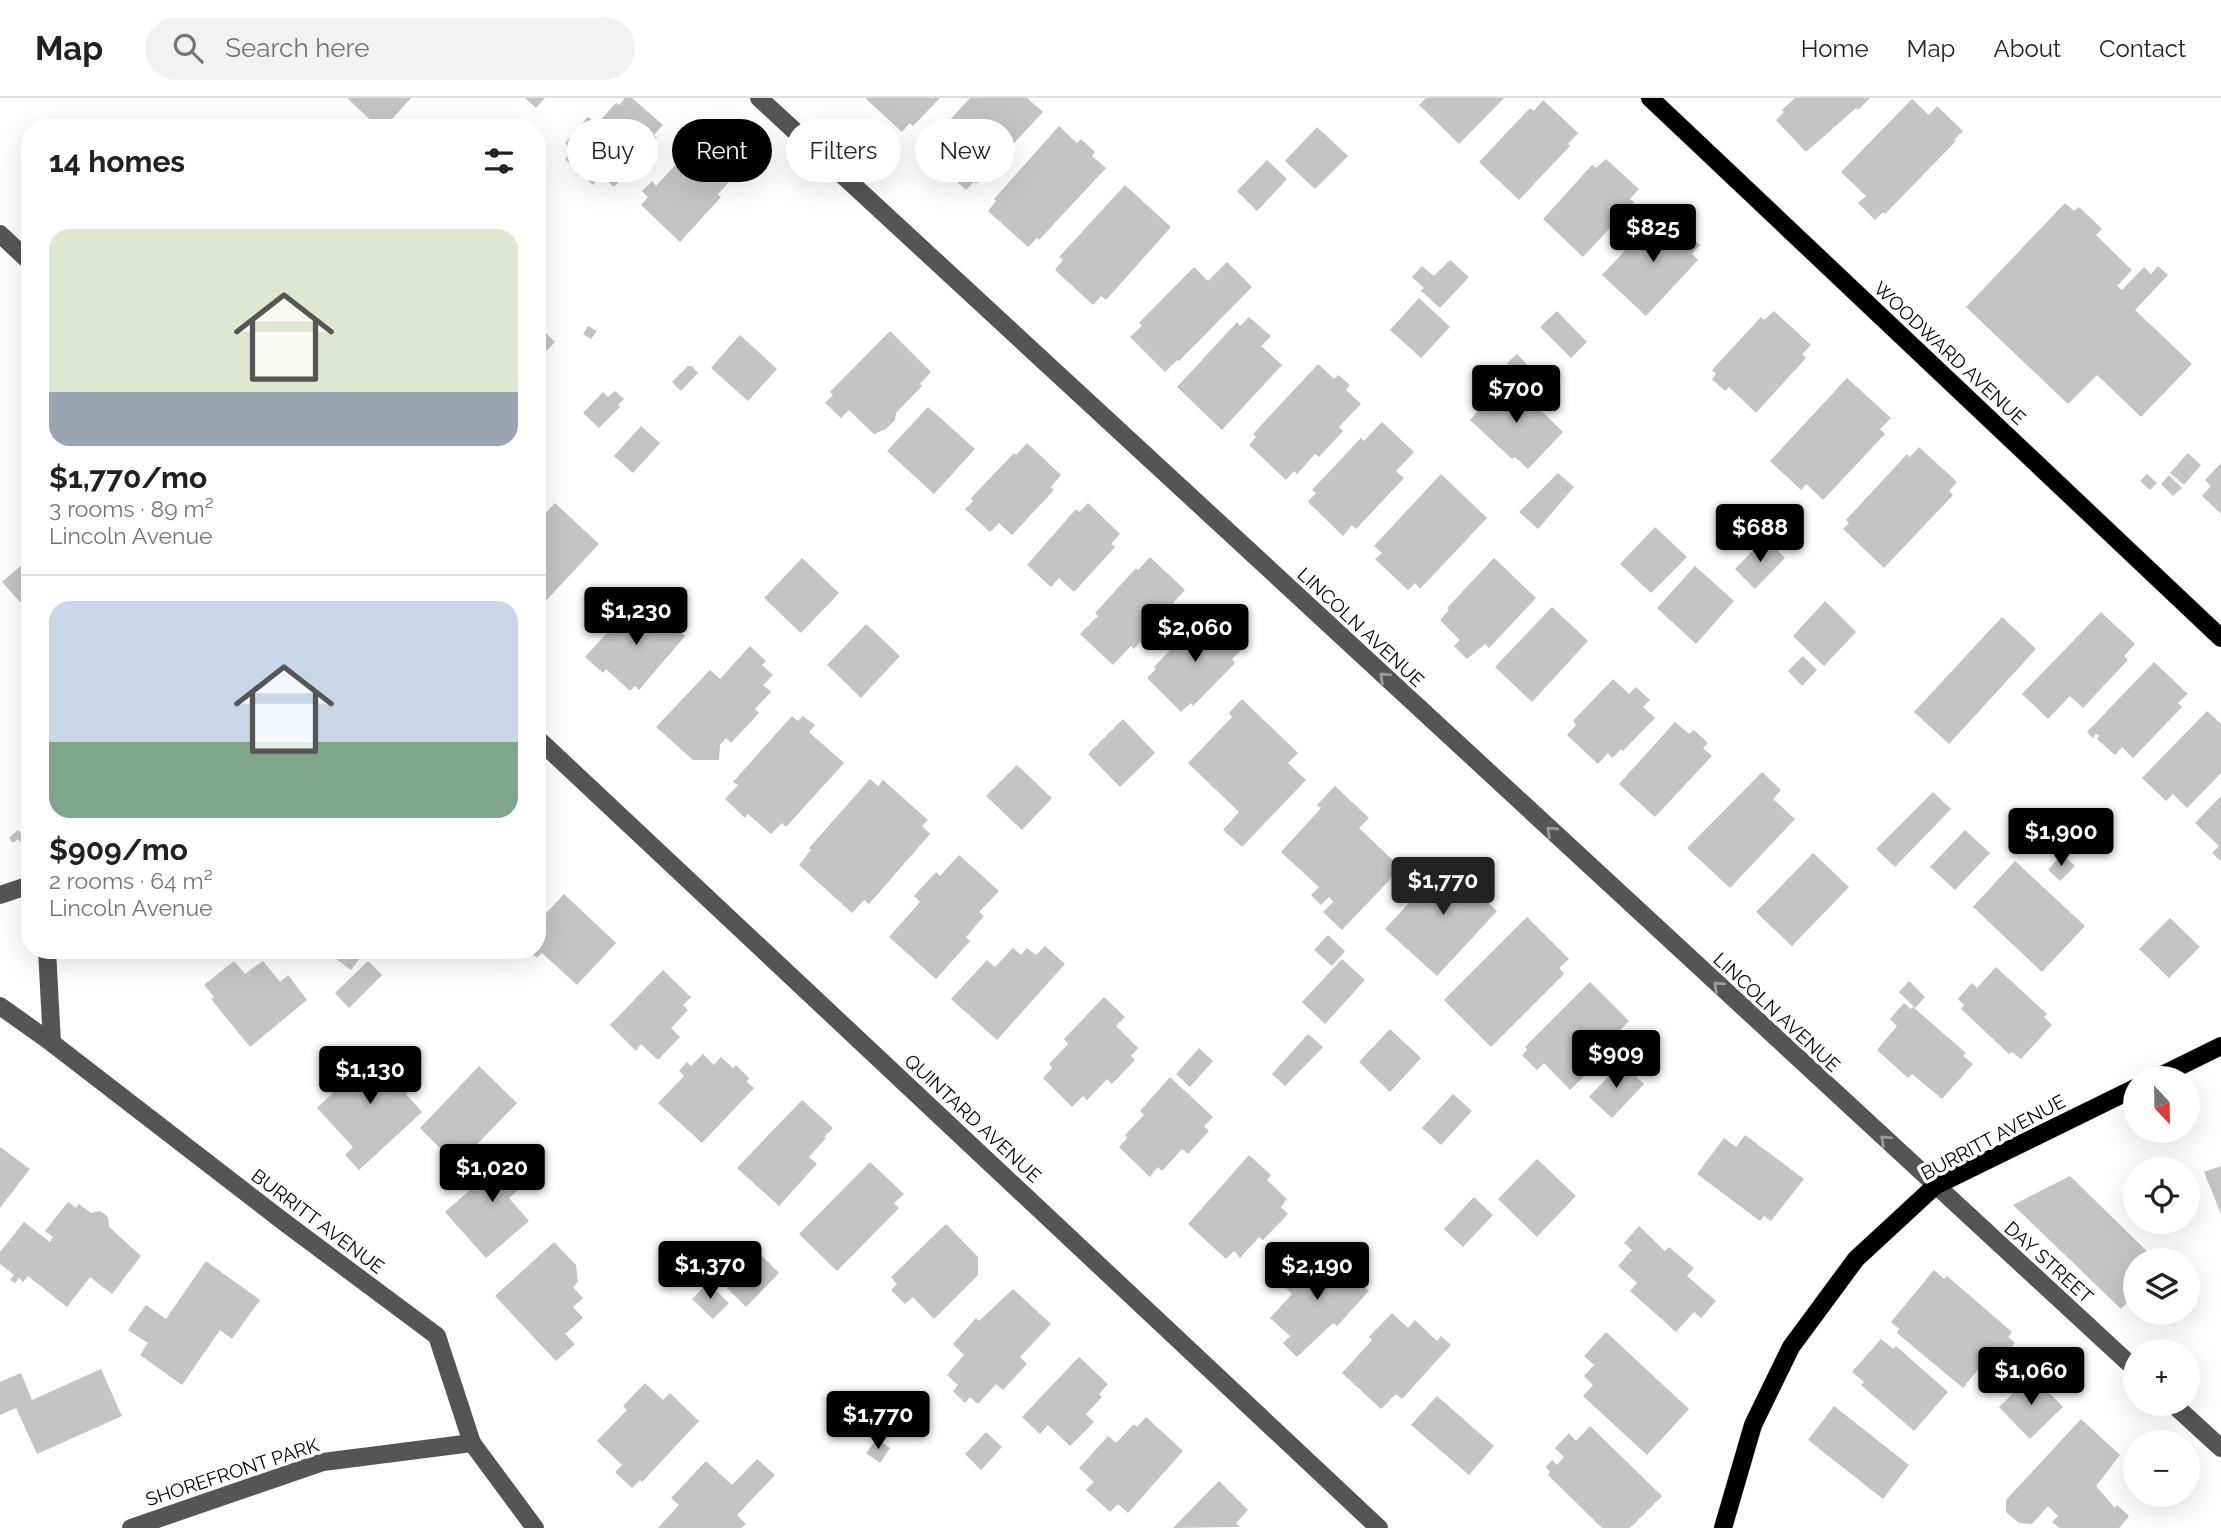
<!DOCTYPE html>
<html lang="en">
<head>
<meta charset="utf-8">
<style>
	body { margin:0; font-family:Raleway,sans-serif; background:#f2f2f2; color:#202124; height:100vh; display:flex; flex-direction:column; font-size:26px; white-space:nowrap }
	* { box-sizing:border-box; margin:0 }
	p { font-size:23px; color:#757577 }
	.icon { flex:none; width:38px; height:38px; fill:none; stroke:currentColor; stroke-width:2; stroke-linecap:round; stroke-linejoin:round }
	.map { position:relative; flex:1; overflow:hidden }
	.details { position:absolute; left:21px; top:21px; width:525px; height:840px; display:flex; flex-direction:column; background:#fff; border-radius:28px; box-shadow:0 7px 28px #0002 }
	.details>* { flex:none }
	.guide { position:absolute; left:567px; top:21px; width:665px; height:63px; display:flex; gap:14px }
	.needle { width:46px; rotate:158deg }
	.controls { position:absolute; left:2123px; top:968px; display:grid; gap:14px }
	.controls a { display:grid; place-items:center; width:77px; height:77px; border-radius:50%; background:#fff; box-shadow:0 7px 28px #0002; font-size:35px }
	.price { position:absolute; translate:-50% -60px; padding:0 16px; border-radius:7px; background:#000; color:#fff; font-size:23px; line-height:46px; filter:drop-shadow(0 2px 4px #0008) }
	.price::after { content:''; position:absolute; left:50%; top:42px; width:21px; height:16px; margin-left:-10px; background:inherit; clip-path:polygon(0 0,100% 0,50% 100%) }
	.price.active { background:#222; color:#fff }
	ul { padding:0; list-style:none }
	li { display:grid; align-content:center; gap:14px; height:371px; padding:0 28px }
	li+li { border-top:2px solid #e0e0e0 }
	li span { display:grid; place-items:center; height:217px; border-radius:21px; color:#555 }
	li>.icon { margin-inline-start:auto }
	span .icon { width:126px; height:126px; fill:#fffc; stroke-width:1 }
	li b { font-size:30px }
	h2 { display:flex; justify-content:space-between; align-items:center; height:84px; padding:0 28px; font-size:30px }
	.chip { padding:0 24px; border-radius:32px; background:#fff; box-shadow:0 7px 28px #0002; font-size:24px; line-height:63px }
	.chip.active { background:#000; color:#fff }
	header { display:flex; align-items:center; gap:42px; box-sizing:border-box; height:98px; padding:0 35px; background:#fff; border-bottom:2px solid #e0e0e0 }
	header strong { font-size:33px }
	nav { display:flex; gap:38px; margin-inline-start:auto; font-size:24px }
	.search { width:490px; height:63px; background:#f2f2f2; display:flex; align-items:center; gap:18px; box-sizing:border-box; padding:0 24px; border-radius:38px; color:#757577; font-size:26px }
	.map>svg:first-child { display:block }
</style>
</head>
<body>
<header>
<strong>Map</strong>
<div class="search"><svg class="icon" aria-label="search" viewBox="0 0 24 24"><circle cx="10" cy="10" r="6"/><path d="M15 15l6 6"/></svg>Search here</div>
<nav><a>Home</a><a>Map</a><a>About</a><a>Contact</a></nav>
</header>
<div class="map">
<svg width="2221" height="1430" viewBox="0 0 2221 1430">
	<rect width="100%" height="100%" fill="#fff"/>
	<g fill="#c4c4c4">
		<polygon points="347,0 411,0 384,30 379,30"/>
		<polygon points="525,0 545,0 536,10"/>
		<polygon points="625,0 632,0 663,27 654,37 657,40 614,89 601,78 593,87 565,61 572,52 565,45 588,19 597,26 616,5 619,7"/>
		<polygon points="865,0 940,0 913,28 910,25 902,34"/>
		<polygon points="970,0 1027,0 1043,14 976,86 974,84 966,92 928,57 933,52 927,47"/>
		<polygon points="1426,0 1504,0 1459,46 1419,7"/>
		<polygon points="1795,0 1870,0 1858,12 1856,10 1806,54 1776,22 1784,14 1782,12"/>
		<polygon points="1912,1 1929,17 1937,8 1963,33 1954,42 1956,43 1885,116 1883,114 1875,122 1858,105 1866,98 1841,74"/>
		<polygon points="1543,2 1578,35 1568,46 1570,48 1519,102 1479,64 1530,10 1534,13"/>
		<polygon points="1059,28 1077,45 1081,41 1095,54 1092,58 1106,70 1039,142 1037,140 1028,149 988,113 996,103 994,101"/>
		<polygon points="1317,29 1348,58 1315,91 1285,63"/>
		<polygon points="695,51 730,83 718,96 721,99 680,144 641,107 648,99 642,93 652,83 656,88 681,61 683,64"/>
		<polygon points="1606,61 1639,91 1630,101 1634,104 1583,159 1543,121 1592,67 1596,70"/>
		<polygon points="1267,62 1287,81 1257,113 1237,93"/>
		<polygon points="1125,87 1171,129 1106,202 1101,198 1093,207 1055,172 1063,162 1059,159"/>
		<polygon points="2065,105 2074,113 2079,109 2102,131 2096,137 2132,172 2117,188 2122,192 2144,169 2151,176 2158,168 2168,177 2135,212 2192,266 2141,319 2097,277 2068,306 1966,209"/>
		<polygon points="1670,118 1700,147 1692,156 1698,162 1646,218 1602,177 1655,121 1661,127"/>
		<polygon points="1450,162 1469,179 1440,210 1421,193 1424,190 1412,179 1422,168 1434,178"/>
		<polygon points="1227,164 1252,189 1179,263 1177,262 1165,274 1130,239 1142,228 1139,225 1194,169 1208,183"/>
		<polygon points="1419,200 1450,229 1421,260 1390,232"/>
		<polygon points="1557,213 1587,244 1571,260 1540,229"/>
		<polygon points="1774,213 1811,247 1802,256 1806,260 1756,315 1729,289 1725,293 1712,281 1716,276 1712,272 1761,219 1764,222"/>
		<polygon points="1249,219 1271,238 1261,248 1282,267 1222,332 1177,289 1237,224 1240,228"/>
		<polygon points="537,226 555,244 537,263"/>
		<polygon points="588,228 597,233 591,241 583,236"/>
		<polygon points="890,233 931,274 920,286 922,288 896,315 895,322 886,331 874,336 849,312 841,320 825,305 833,297 830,294"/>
		<polygon points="740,237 777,271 748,303 711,270"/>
		<polygon points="1517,256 1528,268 1518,276 1507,265"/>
		<polygon points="1318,266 1334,281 1338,277 1350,287 1346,292 1361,306 1339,329 1343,333 1319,359 1315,356 1297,376 1294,373 1286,382 1249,347 1256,339 1253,336"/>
		<polygon points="688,268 692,268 698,275 681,293 672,284"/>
		<polygon points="1508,280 1563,334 1528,371 1515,359 1512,361 1470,322"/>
		<polygon points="1847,280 1891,320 1880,331 1885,336 1823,402 1806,386 1801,392 1770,363"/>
		<polygon points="615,293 624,301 618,307 620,309 599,330 583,315 603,294 608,299"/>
		<polygon points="928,309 975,351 934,396 887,353"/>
		<polygon points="1382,324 1414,354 1396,373 1404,380 1356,431 1352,427 1343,438 1308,404 1316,395 1312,392 1361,340 1364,343"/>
		<polygon points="641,328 660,345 633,375 614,358"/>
		<polygon points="1027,345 1061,377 1051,389 1054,392 1012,437 999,425 990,434 965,411 973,403 971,400 1014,355 1016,357"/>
		<polygon points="1919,349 1957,384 1949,393 1953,397 1884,470 1843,431 1849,425 1846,422 1907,356 1910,359"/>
		<polygon points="2188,355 2201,367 2184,387 2170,375"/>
		<polygon points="2221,365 2221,416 2202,398 2211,388 2205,382"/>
		<polygon points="1558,375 1574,389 1538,431 1519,414"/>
		<polygon points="1441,376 1487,420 1420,491 1415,485 1408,492 1375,461 1382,455 1374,448"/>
		<polygon points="2147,376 2157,385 2150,392 2140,383"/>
		<polygon points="2169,377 2182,390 2173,398 2161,386"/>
		<polygon points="555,405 599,446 540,509 537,507 537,424"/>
		<polygon points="1088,405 1120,436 1111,446 1115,449 1074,494 1059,480 1051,489 1027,467 1076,411 1079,414"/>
		<polygon points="1655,429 1687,459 1651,495 1620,466"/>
		<polygon points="1765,440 1785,460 1755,491 1735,471"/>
		<polygon points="1150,459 1185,492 1173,505 1175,507 1134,551 1131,548 1113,567 1080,536 1098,518 1095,515 1136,470 1138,472"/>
		<polygon points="30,460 30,495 20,504 2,484"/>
		<polygon points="802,460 839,495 801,535 764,500"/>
		<polygon points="1494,460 1536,500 1489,550 1485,546 1467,561 1454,548 1460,542 1440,522 1449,512 1447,510"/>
		<polygon points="1695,468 1734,503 1696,546 1657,510"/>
		<polygon points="1825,503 1856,534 1824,568 1793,538"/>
		<polygon points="650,506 685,538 639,592 635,588 630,593 606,571 603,575 585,559 632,508 641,515"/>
		<polygon points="1552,509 1588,543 1532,604 1495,569"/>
		<polygon points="2101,514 2135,546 2124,558 2128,562 2083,610 2070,598 2048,621 2022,596"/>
		<polygon points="1210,518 1243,550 1232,561 1235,565 1193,608 1191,605 1181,614 1147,580 1156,571 1154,569 1195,526 1199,530"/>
		<polygon points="2002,519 2036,551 1949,646 1914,614"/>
		<polygon points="866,526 900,558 861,600 827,567"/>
		<polygon points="750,548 766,563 762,567 773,577 763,587 771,594 755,611 759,615 731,645 726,640 720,647 719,662 693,662 656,629 710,572 720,581"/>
		<polygon points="1803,558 1817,572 1802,588 1788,573"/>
		<polygon points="2154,564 2188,596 2178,605 2182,609 2133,660 2122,649 2115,657 2097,641 2099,638 2096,636 2093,640 2087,634"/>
		<polygon points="1613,581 1629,596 1636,589 1650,602 1643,609 1655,620 1623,653 1621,651 1612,660 1608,655 1598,666 1567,637 1576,627 1573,623"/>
		<polygon points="1242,601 1298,655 1288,665 1306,682 1242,749 1223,732 1239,714 1188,665 1232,619 1229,615"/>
		<polygon points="2207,613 2221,626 2221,675 2187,710 2173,696 2166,703 2142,680"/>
		<polygon points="792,618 798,623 803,618 815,627 809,634 844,665 786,729 782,725 771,736 748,716 745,720 725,701 738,687 733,684"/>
		<polygon points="1123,621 1155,655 1120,689 1088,656"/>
		<polygon points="1675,624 1689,636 1694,632 1708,645 1703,650 1712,658 1655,719 1619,686"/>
		<polygon points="1017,667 1052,700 1022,732 986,698"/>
		<polygon points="1762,674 1781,692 1773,701 1795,721 1730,790 1687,750"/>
		<polygon points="870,681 878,688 883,682 928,722 922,728 930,736 869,806 864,802 852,815 799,767 811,752 809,750"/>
		<polygon points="1335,688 1369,720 1359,730 1401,770 1342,832 1323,814 1333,804 1329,799 1321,807 1311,797 1319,789 1281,754 1321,710 1317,707"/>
		<polygon points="1933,694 1951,711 1895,769 1876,751"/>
		<polygon points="2221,698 2221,763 2212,755 2219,748 2195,725"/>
		<polygon points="18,732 25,740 20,744 18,741 13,745 9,740"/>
		<polygon points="1965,732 1990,755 1955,792 1930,769"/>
		<polygon points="1813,755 1849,789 1792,848 1756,814"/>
		<polygon points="2062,756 2075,768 2060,783 2048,772"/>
		<polygon points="959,757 999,793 979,814 984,818 966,839 970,843 936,881 889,839 920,804 914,798 936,774 940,778"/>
		<polygon points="1458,759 1479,778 1471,788 1497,813 1437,878 1385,831 1446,765 1450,769"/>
		<polygon points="2015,763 2085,828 2042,874 1973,809"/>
		<polygon points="564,796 616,845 577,887 542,855 537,860 529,852 537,852 537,825"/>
		<polygon points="1527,819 1569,861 1559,870 1564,876 1491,949 1444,902"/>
		<polygon points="2170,820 2200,849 2169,880 2139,851"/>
		<polygon points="1328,837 1345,853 1332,868 1314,852"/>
		<polygon points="1045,848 1065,866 997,942 951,901 987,862 995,869 1013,850 1021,857 1027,850 1036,857"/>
		<polygon points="324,852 366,852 351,872"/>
		<polygon points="1342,861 1365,882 1325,926 1302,904"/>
		<polygon points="234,863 245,876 263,863 280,884 288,877 307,902 250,949 211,901 214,899 204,887"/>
		<polygon points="368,863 382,877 349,910 335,895"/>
		<polygon points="1996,869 2047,916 2044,919 2052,927 2021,961 2012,954 2009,956 1961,911 1964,907 1958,901 1972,885 1977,890"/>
		<polygon points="663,872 691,899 683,907 688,912 671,930 680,939 658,962 641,946 636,953 610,927"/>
		<polygon points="1909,883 1925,899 1915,910 1899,894"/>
		<polygon points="1590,884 1629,923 1618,934 1624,940 1570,992 1544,965 1537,972 1522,957 1527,952 1525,949"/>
		<polygon points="1104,899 1125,919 1116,928 1138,950 1131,958 1135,962 1112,986 1107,981 1087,1002 1083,998 1072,1009 1043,980 1052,970 1049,966 1068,946 1064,941"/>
		<polygon points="1904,905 1911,911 1913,909 1966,955 1963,958 1973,966 1942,1001 1912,976 1908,980 1877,952 1897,928 1890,921"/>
		<polygon points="1390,931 1421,960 1390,994 1359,964"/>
		<polygon points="1308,936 1323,949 1285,988 1272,976"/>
		<polygon points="1199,950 1213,963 1190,989 1176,976"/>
		<polygon points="381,952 415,988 406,996 422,1014 359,1072 345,1057 353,1049 317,1010 341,987 331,975 351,957 362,970"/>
		<polygon points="703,956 714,967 721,959 733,970 736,967 749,980 747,984 754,990 702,1045 658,1005 684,978 679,973 687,964 691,968"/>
		<polygon points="1621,965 1644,986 1612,1020 1589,999"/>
		<polygon points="479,968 517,1005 457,1067 420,1030"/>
		<polygon points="1170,979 1213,1019 1204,1028 1209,1033 1188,1056 1182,1051 1162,1073 1158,1069 1150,1079 1119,1049 1127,1040 1125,1037 1144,1017 1140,1013"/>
		<polygon points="1453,996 1472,1013 1441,1047 1422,1030"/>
		<polygon points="802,1002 833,1030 824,1039 826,1040 809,1059 817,1066 779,1108 737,1070"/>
		<polygon points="1745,1037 1804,1081 1771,1123 1764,1118 1760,1123 1697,1076 1724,1040 1736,1049"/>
		<polygon points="0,1049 30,1071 0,1110"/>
		<polygon points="506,1049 533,1079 509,1100 529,1123 486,1160 445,1114 486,1078 480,1072"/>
		<polygon points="1249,1057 1271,1077 1267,1082 1287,1101 1281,1109 1288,1116 1263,1142 1259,1139 1240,1160 1234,1153 1226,1161 1188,1126"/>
		<polygon points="1537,1061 1576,1098 1537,1139 1498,1101"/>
		<polygon points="870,1064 904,1096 894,1105 899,1110 837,1173 799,1136"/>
		<polygon points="2221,1068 2221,1116 2204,1074"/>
		<polygon points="2070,1078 2156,1162 2135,1162 2135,1196 2121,1211 2013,1107"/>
		<polygon points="1474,1099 1493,1117 1463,1149 1444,1131"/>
		<polygon points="68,1104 76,1110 79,1106 91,1115 100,1113 108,1119 109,1129 141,1158 112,1196 90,1179 67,1209 28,1178 23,1184 19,1180 15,1185 10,1182 14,1177 0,1166 0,1154 24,1124 50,1144 53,1139 45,1133"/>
		<polygon points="946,1126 978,1159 978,1177 934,1221 913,1199 905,1206 891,1192 897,1186 891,1179"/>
		<polygon points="1639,1128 1665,1153 1669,1149 1694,1170 1687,1178 1716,1203 1701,1220 1694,1214 1676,1234 1630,1193 1637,1185 1618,1168 1632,1152 1624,1145"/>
		<polygon points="554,1144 576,1167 578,1184 573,1189 583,1200 573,1209 583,1220 565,1236 575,1246 556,1263 495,1198"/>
		<polygon points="760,1156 779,1175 746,1209 727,1190"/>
		<polygon points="1305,1160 1310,1164 1314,1160 1330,1174 1339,1164 1353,1178 1359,1171 1368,1180 1362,1187 1369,1193 1337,1228 1333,1225 1297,1259 1283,1245 1290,1238 1270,1220 1292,1196 1283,1187"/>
		<polygon points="206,1163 260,1202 232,1241 220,1232 182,1287 140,1257 148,1245 128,1232 146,1207 166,1221"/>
		<polygon points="1934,1172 1944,1181 1947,1178 2012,1234 2008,1239 2015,1245 2001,1261 2003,1264 1990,1280 1979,1270 1963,1290 1897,1235 1899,1231 1891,1224"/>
		<polygon points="708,1185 729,1205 713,1221 692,1201"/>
		<polygon points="1013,1191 1051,1226 1020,1259 1027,1266 1003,1292 996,1286 978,1306 970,1299 965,1305 953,1293 958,1287 947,1277 964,1257 953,1246 976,1220 979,1223"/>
		<polygon points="1392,1215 1408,1230 1415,1222 1437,1243 1441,1238 1451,1247 1402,1301 1396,1296 1381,1311 1342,1275 1372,1242 1369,1239"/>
		<polygon points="1606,1234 1689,1311 1647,1357 1583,1298 1593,1287 1584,1278 1594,1267 1584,1258"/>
		<polygon points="1881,1241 1893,1251 1896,1248 1948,1294 1914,1333 1861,1287 1864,1284 1852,1274"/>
		<polygon points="1079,1259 1108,1286 1099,1296 1102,1299 1086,1316 1094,1324 1070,1348 1048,1327 1040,1336 1022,1319"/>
		<polygon points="101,1271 122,1318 37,1356 16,1310 0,1317 0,1284 21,1275 32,1302"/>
		<polygon points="2032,1277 2063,1309 2030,1341 1999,1309"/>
		<polygon points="645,1285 663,1302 670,1295 699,1323 642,1384 640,1382 632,1390 615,1374 622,1367 597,1343 627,1312 623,1308"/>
		<polygon points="1437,1298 1494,1348 1469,1377 1411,1327"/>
		<polygon points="1834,1308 1909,1367 1883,1401 1808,1342"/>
		<polygon points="1146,1319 1183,1353 1128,1415 1118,1406 1110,1414 1086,1392 1094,1384 1079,1370 1108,1338 1116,1345 1134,1326 1137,1329"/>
		<polygon points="2081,1321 2120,1357 2096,1388 2115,1410 2117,1407 2129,1418 2119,1430 2059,1430 2052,1424 2058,1418 2048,1408 2032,1426 2019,1425 2006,1414 2006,1402"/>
		<polygon points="1590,1328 1662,1398 1630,1430 1602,1430 1548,1377 1550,1374 1546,1369 1552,1362 1557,1367 1564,1359 1555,1350 1569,1335 1576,1343"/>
		<polygon points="986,1334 1002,1349 981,1372 965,1356"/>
		<polygon points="877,1341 890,1350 880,1365 866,1355"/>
		<polygon points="757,1361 775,1377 737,1417 746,1426 741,1430 658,1430 679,1407 671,1400 706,1363 732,1387"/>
		<polygon points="1219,1383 1248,1412 1236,1425 1240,1429 1173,1430"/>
	</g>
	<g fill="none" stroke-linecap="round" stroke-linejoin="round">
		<defs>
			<g id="major">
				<polyline points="1650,0 2221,540"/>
				<polyline points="2156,980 2221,948"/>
				<polyline points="1723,1430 1753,1327 1791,1249 1856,1161 1935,1088 2135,990"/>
			</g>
		</defs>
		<use href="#major" stroke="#dbdbdb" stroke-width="19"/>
		<g stroke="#555" stroke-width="18">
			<polyline points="759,0 2135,1271"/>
			<polyline points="0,136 30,164"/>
			<polyline points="537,640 1379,1430"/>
			<polyline points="0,797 30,787"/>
			<polyline points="47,852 52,945"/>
			<polyline points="0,908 52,945 284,1124 437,1238 472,1345 535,1430"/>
			<polyline points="2173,1306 2221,1350"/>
			<polyline points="131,1430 323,1364 472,1345"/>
		</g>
		<use href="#major" stroke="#000" stroke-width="18"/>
	</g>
	<defs><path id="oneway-chevron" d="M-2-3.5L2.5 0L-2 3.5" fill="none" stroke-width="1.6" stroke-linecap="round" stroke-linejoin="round" transform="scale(1.75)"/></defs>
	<g stroke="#999">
		<use href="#oneway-chevron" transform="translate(1384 579) rotate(-137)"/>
		<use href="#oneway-chevron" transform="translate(1551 733) rotate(-137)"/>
		<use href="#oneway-chevron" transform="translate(1718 888) rotate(-137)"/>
		<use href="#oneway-chevron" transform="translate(1885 1042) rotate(-137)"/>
	</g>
	<g text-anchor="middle" stroke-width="7" stroke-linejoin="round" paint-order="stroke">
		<g font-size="19" fill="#000" stroke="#fff">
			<text transform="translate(1950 255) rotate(43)" y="7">WOODWARD AVENUE</text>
			<text transform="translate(1361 529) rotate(43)" y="7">LINCOLN AVENUE</text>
			<text transform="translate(1777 914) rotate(43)" y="7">LINCOLN AVENUE</text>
			<text transform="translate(973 1020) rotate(43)" y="7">QUINTARD AVENUE</text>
			<text transform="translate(1993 1039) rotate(-28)" y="7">BURRITT AVENUE</text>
			<text transform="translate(318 1123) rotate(37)" y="7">BURRITT AVENUE</text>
			<text transform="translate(2049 1164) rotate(42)" y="7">DAY STREET</text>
			<text transform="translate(232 1374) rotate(-18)" y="7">SHOREFRONT PARK</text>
		</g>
	</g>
</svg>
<div class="controls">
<a><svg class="needle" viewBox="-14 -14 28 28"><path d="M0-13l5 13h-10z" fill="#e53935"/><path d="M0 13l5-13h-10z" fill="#757577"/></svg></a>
<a><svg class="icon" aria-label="locate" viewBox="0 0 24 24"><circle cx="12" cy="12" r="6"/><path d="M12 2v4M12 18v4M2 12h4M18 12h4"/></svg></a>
<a><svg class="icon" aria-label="layers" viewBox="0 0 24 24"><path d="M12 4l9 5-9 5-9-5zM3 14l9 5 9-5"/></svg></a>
<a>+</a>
<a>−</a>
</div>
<b class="price" style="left:1653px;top:166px">$825</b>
<b class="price" style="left:1516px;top:327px">$700</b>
<b class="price" style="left:1760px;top:466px">$688</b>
<b class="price" style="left:636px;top:549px">$1,230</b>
<b class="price" style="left:1195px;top:566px">$2,060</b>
<b class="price" style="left:2061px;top:770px">$1,900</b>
<b class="price active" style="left:1443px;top:819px">$1,770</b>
<b class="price" style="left:1616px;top:992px">$909</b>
<b class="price" style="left:370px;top:1008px">$1,130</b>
<b class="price" style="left:492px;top:1106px">$1,020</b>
<b class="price" style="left:710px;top:1203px">$1,370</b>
<b class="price" style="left:1317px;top:1204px">$2,190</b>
<b class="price" style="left:2031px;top:1309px">$1,060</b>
<b class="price" style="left:878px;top:1353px">$1,770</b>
<div class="guide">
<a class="chip">Buy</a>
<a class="chip active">Rent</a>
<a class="chip">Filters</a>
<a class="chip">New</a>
</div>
<section class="details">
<h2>14 homes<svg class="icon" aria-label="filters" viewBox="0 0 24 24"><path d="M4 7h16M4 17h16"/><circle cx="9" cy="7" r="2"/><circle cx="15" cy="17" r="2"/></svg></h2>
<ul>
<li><span style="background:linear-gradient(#dfe7d0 75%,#9aa5b1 0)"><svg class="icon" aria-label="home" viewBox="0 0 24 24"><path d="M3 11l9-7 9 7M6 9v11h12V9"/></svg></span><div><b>$1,770/mo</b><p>3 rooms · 89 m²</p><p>Lincoln Avenue</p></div></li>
<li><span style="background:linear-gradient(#c9d6e8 65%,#7fa58c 0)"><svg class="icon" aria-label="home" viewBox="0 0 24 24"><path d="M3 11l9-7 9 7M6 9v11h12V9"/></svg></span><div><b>$909/mo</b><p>2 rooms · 64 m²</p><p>Lincoln Avenue</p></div></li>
</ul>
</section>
</div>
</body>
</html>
